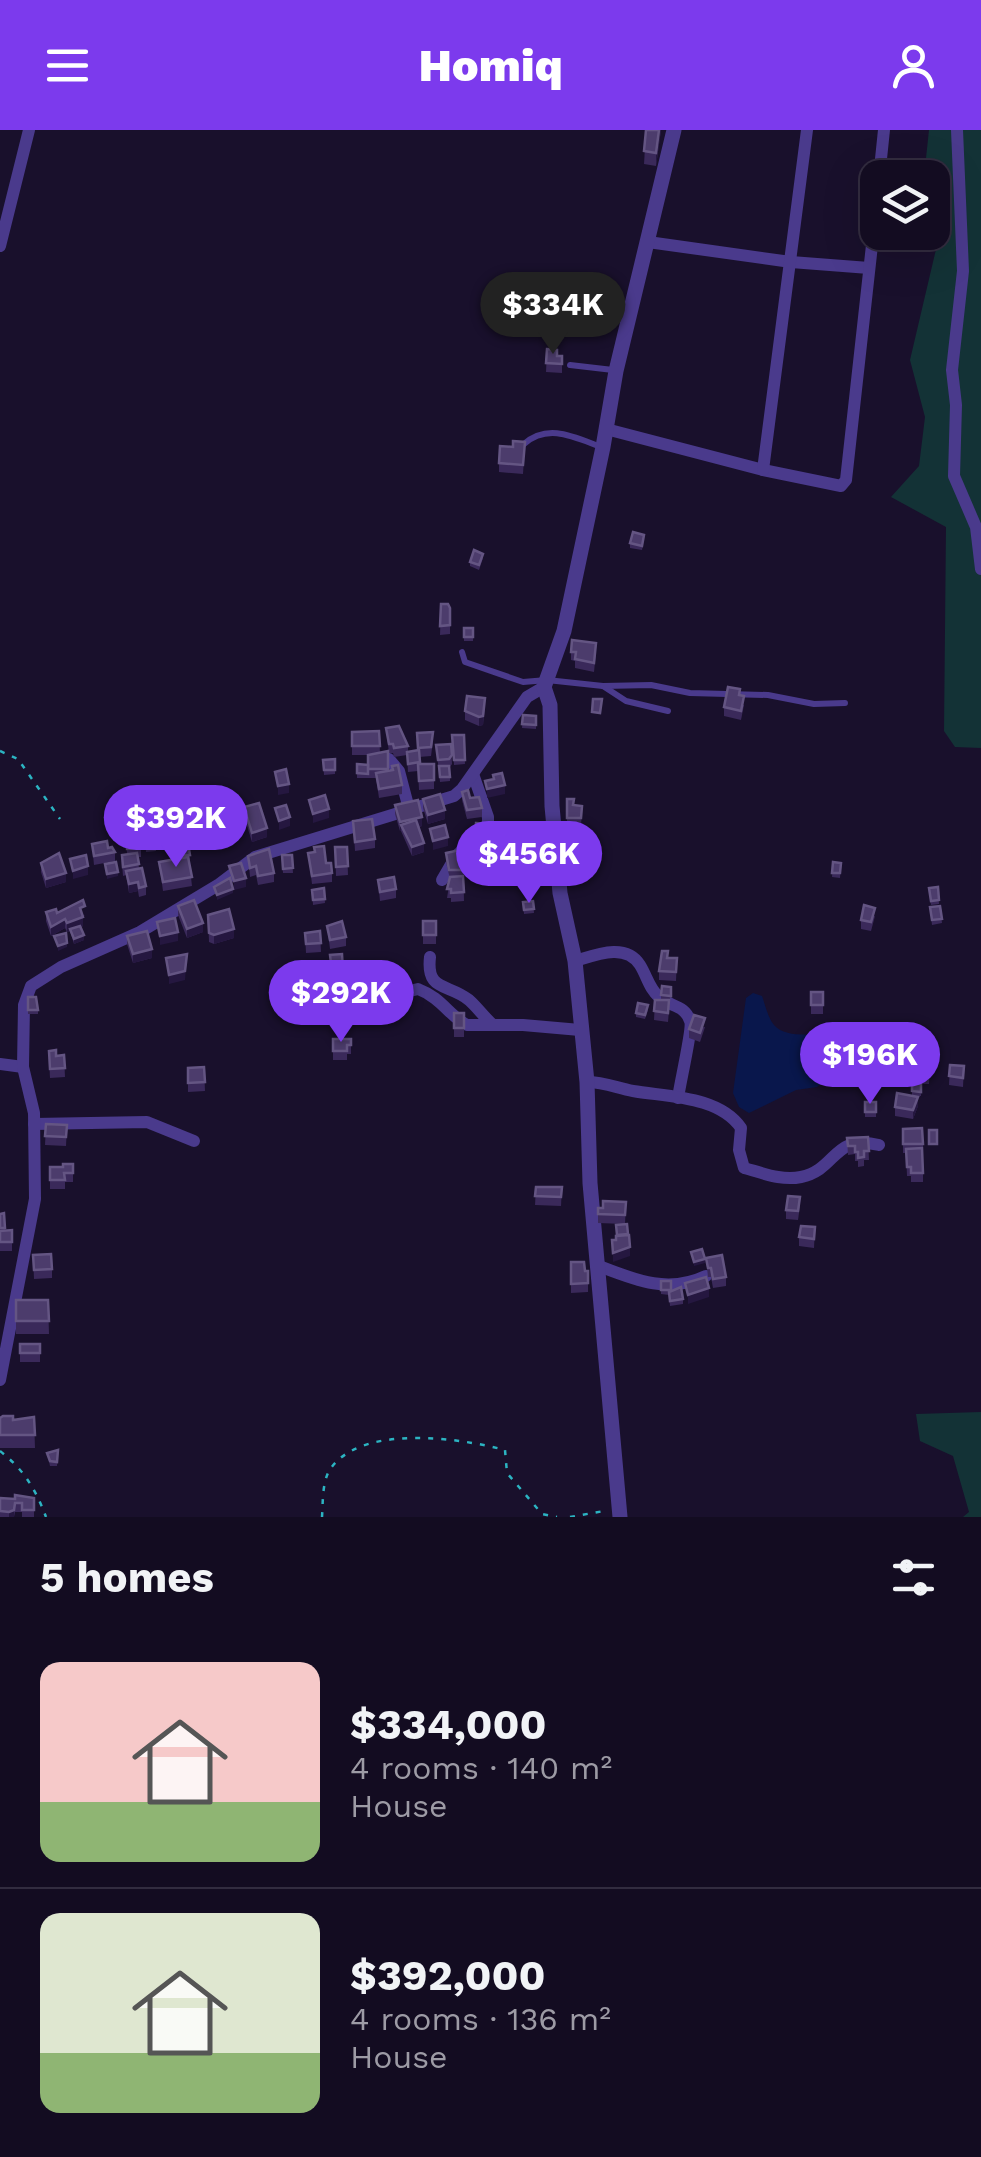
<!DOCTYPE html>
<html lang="en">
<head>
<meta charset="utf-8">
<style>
	body { margin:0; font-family:"Work Sans",sans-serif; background:#201a2e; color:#f1f3f6; height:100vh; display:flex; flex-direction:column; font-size:38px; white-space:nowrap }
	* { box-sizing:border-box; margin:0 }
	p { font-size:32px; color:#9d9ba5 }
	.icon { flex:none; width:55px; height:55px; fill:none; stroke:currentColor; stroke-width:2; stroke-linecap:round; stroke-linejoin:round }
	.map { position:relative; height:1387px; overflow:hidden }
	.details { display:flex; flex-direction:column; background:#130c21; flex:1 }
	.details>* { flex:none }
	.controls { position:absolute; left:860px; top:30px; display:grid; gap:20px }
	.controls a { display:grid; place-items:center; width:90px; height:90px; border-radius:20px; background:#130c21; box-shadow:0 10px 40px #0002,0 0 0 2px #322c3f; font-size:50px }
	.price { position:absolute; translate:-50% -85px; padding:0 22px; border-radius:35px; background:#7c3aed; color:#fff; font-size:32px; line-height:65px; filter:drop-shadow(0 2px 5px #0008) }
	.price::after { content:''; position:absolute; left:50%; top:60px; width:30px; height:22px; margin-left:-15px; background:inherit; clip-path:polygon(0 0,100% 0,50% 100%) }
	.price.selected { background:#222; color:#fff }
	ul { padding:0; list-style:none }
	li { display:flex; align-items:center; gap:30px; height:250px; padding:0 40px }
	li+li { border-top:2px solid #322c3f }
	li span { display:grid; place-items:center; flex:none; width:280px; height:200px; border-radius:20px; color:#555 }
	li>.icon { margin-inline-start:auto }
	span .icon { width:120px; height:120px; fill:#fffc; stroke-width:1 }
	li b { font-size:42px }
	h2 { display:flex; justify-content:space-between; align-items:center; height:120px; padding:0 40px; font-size:42px }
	header { display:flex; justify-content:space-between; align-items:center; height:130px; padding:0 40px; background:#7c3aed; color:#fff; font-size:45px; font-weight:800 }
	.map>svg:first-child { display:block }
</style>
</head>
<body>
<header><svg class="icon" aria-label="menu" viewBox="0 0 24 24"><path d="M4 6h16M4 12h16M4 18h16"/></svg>Homiq<svg class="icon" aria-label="person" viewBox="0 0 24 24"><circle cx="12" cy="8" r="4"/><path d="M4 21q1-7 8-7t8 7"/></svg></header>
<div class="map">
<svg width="981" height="1387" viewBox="0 0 981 1387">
	<rect width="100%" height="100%" fill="#19102c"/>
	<g fill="#133236">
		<polygon points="929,0 981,0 981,618 955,617 944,601 946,397 891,367 919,336 925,287 910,230 941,98 933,78 932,48 924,47"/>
		<polygon points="981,1282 981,1387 963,1387 969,1382 953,1326 920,1311 916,1284"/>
	</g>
	<path fill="#09174c" d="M 753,863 L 762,866 C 765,874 768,888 774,895 C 795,919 855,885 874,926 L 865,938 L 839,941 L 817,957 L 796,960 L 749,983 L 739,977 L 733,963 L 746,868 Z"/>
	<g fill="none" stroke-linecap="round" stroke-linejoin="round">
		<g stroke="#2cb4c2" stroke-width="2.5" stroke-dasharray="5 8" stroke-linecap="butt">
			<polyline points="0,621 18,629 60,689"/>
			<path d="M 0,1321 C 24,1340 35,1358 46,1387"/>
			<path d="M 322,1387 C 323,1373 322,1354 329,1341 C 359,1293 460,1308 505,1320 L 507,1343 L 542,1384 L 557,1387"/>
			<polyline points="570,1387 604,1381"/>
		</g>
		<g stroke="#4a3a8c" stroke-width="6">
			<polyline points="570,235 613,240"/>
			<path d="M 524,314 C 548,293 574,307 601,317"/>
			<polyline points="462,522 465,532 523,552 547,550 603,556 626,571 668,581"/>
			<polyline points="603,556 651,555 690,563 768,565 814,574 845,573"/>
		</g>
		<g stroke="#4a3a8c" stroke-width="12">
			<polyline points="957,0 963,141 952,240 956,275 954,346 976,397 981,439"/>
			<polyline points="879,48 884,0"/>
			<polyline points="648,112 791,132 869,138"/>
			<polyline points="0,116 29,0"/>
			<polyline points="606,299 763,340 841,356 846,350 878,61"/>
			<polyline points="763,340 807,0"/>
			<polyline points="389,629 399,641 409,679"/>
			<polyline points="442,750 456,726 488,697 488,687 473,644"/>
			<path d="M 430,827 C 426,862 448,853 469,870 C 477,877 484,887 492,894"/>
			<path d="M 575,831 C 595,825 626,812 640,835 C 647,846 649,859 660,868 C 671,877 685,875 690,891 C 693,898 680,953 678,968"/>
			<path d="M 358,874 L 418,859 C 442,868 449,886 467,895 L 523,895 L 580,900"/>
			<polyline points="0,934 23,937"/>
			<path d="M 587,952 C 604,952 617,958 633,961 C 668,967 719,966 741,998 L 739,1020 L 744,1038 C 763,1043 781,1051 801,1047 C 838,1039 832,1004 879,1015"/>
			<polyline points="34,994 147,992 194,1011"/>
			<path d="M 599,1136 C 635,1150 668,1164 706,1146"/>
			<polyline points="0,1250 35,1069 34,983 23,937 24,875 31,856 61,837 140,802 218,755 255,727 454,666 462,659 527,567 544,557"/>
		</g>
		<polyline stroke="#4a3a8c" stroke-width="15" points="620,1387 590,1053 587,952 575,831 560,763 552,676 550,575 544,557 564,501 603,317 616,241 674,0"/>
	</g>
	<g fill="#3a295a">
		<polygon points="646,0 661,0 656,36 644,34"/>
		<polygon points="547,219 557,226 562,226 562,243 546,242"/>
		<polygon points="525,312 523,344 499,342 499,333"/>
		<polygon points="644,409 642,420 630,418 630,413"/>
		<polygon points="483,428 479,440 470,436 470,432"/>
		<polygon points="441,474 450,478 450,504 440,505"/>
		<rect x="464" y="498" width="9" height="13"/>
		<polygon points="571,522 596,522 594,542 575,538 575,531 571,530"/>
		<polygon points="744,575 741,590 724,586 724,577"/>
		<polygon points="485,577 483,595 479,596 465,590 465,581"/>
		<polygon points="523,585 536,586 536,599 522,598"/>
		<polygon points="386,598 408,616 408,621 417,621 417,603 433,611 431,626 419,627 420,634 434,634 434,659 419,660 418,641 408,642 407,625 394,627 393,623 389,623"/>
		<polygon points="379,601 380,623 388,621 388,641 402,655 402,664 379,668 376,648 357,648 357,634 368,635 368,625 352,625 352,602"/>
		<polygon points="452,605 464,605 465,634 454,635"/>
		<polygon points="451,614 452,634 450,637 450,651 440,652 436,615"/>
		<polygon points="335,629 335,644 324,645 323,630"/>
		<polygon points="462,662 482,678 482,687 467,689 462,670"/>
		<polygon points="423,669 445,689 428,694 423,678"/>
		<polygon points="567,669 573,675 582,676 581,697 567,697"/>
		<polygon points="395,675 422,696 419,697 424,722 412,726 401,701 400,701 395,684"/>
		<polygon points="244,677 267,707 252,712 244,686"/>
		<polygon points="158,687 178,699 178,708 161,711"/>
		<polygon points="353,691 375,709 375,718 355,721"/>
		<polygon points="476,693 488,694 488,721 479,720 479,715 475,715"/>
		<polygon points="213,700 229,706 229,715 214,717"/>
		<polygon points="154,702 156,721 146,722 145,703"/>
		<polygon points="126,705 141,718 141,727 138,727 139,739 146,756 146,765 139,767 138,761 129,763 126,745 123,746 122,734 122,725 127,724"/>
		<polygon points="92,714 108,718 115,722 115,731 94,735"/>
		<polygon points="335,717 347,717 348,745 336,746"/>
		<polygon points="189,719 190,730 189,730 192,756 163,761 159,732 177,729 177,720"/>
		<polygon points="308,723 326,733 332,743 332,752 312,754"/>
		<polygon points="446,723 463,725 464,771 451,772 451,768 447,768 450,749 446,732"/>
		<polygon points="282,725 292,725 293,743 283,743"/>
		<polygon points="248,726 274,743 274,752 258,755 256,745 250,747"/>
		<polygon points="833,732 841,733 840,748 832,747"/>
		<polygon points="41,733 66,752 46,758 41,742"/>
		<polygon points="378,750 396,759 396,768 380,771"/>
		<polygon points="938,757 939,774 931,775 929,758"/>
		<polygon points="324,758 325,773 313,775 312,760"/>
		<polygon points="533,771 534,783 524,784 523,772"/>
		<polygon points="178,776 203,802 187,808 178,785"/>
		<polygon points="940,776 942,793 932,795 930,777"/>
		<polygon points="46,782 85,785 83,786 83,796 81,797 84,810 74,814 70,801 67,802 65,798 51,806 46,791"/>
		<polygon points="208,785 234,808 214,814 209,812"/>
		<polygon points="875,786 871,801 861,799 861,790"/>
		<rect x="423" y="791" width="13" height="23"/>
		<polygon points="327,796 346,807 346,816 330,819"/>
		<polygon points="320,801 321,822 306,823 305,803"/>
		<polygon points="127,806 152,828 133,833 127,814"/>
		<polygon points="342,824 343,850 332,851 330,825"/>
		<polygon points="667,828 677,828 676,851 659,850 659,841"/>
		<polygon points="671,857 668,892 654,890 655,870 661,870 661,865"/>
		<rect x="811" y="862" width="12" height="22"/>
		<polygon points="363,863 373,881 373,890 350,892 348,865"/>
		<polygon points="28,867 38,880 38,884 28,884"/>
		<polygon points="648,880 645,889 636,887 636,883"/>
		<rect x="454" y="883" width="10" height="24"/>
		<polygon points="705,897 700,912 689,908 689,899"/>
		<polygon points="898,903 917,903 917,924 899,924"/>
		<polygon points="333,909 351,909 351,924 347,924 347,930 333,930"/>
		<polygon points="64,925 65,947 50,948 49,930"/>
		<polygon points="896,929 906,930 906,945 895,944"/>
		<polygon points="915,932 930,932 929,954 921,954 921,966 912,966 912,952 915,952"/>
		<polygon points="950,935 964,936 963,957 949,955"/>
		<polygon points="204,937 205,961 188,962 188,938"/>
		<rect x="865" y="972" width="11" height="15"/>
		<polygon points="918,976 913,989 895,986 895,977"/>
		<polygon points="46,994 67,995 66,1016 45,1015"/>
		<polygon points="903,999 923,1014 923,1052 911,1052 911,1046 907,1046 906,1023 903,1023"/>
		<polygon points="868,1007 869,1030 864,1030 864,1036 858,1037 858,1031 855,1031 855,1024 848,1025 847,1008"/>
		<polygon points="73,1034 73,1052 65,1052 65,1059 50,1059 50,1037 63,1037"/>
		<polygon points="536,1057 562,1057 561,1076 535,1075"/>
		<polygon points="626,1072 625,1094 598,1093 598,1078 603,1078"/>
		<polygon points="800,1076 798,1090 786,1089 786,1080"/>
		<polygon points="4,1083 5,1101 12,1100 12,1121 0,1121 0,1084"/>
		<polygon points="815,1097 814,1118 799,1116 799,1107"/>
		<polygon points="33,1125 52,1139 52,1148 34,1149"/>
		<polygon points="706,1128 726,1147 726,1156 713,1158 711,1147 708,1147"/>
		<polygon points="571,1132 585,1141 588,1141 588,1162 571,1163"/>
		<polygon points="661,1151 671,1161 683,1169 683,1174 670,1176 669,1165 661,1164"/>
		<polygon points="16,1170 48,1170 49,1204 16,1204"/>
		<rect x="20" y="1214" width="20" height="18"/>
		<polygon points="34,1287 35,1318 0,1318 0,1288 13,1290"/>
		<polygon points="58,1320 57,1336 50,1336 47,1323"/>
		<polygon points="0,1368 34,1368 34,1387 22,1387 22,1382 15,1382 14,1387 0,1387"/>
	</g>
	<g fill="#251740">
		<polygon points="659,0 661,0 656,36 656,23"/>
		<polygon points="485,568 483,595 479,596 479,587"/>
		<polygon points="289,654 289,663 278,665 278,656"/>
		<polygon points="505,655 505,664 487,668 487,659"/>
		<polygon points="329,679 329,688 313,693 313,684"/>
		<polygon points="445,680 445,689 428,694 428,685"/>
		<polygon points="290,687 290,696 279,700 279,691"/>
		<polygon points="422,687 422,696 404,700 401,695 401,701 400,701 400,692"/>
		<polygon points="267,698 267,707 252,712 252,703"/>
		<polygon points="448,707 448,716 433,720 433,711"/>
		<polygon points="424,713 424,722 412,726 412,717"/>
		<polygon points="88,736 88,745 73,749 73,741"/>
		<polygon points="118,742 118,746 107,749 107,744"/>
		<polygon points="66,743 66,752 46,758 46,749"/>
		<polygon points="246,748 246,757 234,760 234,751"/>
		<polygon points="138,752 138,761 129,763 129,754"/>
		<polygon points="233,759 233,763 217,770 217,765"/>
		<polygon points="83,787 83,796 67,802 67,793"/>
		<polygon points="65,789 65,798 51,806 51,797"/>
		<polygon points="203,793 203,802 187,808 187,799"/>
		<polygon points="234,799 234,808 214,814 214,805"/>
		<polygon points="178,802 178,811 160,815 160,806"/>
		<polygon points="84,805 84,810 74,814 74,809"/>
		<polygon points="67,813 67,817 58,821 58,816"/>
		<polygon points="152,819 152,828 133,833 133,824"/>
		<polygon points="187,824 185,850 169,854 169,845"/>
		<polygon points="918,967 918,976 913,989 913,980"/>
		<polygon points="630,1117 630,1126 613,1132 613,1123"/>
		<polygon points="705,1129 705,1133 694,1136 694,1132"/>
		<polygon points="709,1158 709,1167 688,1174 688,1165"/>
		<polygon points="14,1380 14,1387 9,1387 9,1382"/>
	</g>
	<g fill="#4c3c6c" stroke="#645583" stroke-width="2.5">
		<polygon points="646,0 659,0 656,23 644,21"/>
		<polygon points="547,219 557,220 557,226 562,226 562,234 546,233"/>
		<polygon points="513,311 525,312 523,335 499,333 500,316 513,317"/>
		<polygon points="633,402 644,405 642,416 630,413"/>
		<polygon points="474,420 483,424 479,435 470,432"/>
		<polygon points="441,474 448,474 450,478 450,495 440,496"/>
		<rect x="464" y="498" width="9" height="9"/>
		<polygon points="572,510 596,513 594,533 575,529 576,522 571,522"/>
		<polygon points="728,557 740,559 739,565 744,566 741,581 724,577"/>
		<polygon points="467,566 485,568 483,586 479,587 465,581"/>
		<polygon points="593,569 602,569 600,583 592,582"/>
		<polygon points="523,585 536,586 536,595 522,594"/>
		<polygon points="399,596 408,616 394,618 393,614 389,614 386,598"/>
		<polygon points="379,601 380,616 352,616 352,602"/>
		<polygon points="433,602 431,617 418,618 417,603"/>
		<polygon points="452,605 464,605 465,630 454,630"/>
		<polygon points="451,614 452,625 449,629 438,630 436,615"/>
		<polygon points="419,620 420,632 408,634 407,622"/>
		<polygon points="388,621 388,639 368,639 368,625"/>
		<polygon points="335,629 335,640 324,640 323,630"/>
		<polygon points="357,634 368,635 368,644 357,643"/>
		<polygon points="418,634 434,634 434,650 419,651"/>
		<polygon points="398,635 402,655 379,659 376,643 393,640 392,636"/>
		<polygon points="439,636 449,636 450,647 440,647"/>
		<polygon points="286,639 289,654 278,656 275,642"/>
		<polygon points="502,643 505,655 487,659 485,651 494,649 493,645"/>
		<polygon points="468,660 470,668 479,667 482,678 467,680 462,662"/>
		<polygon points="440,664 445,680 428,685 423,669"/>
		<polygon points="325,665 329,679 313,684 309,670"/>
		<polygon points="567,669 574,669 573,675 582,676 581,688 567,688"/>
		<polygon points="418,670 422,687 400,692 395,675"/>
		<polygon points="259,673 267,698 252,703 244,677"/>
		<polygon points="286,675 290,687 279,691 275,678"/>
		<polygon points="175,683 178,699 161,703 158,687"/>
		<polygon points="372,689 375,709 355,712 353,691"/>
		<polygon points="416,690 424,713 412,717 401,695"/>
		<polygon points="227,693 229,706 214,709 213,700"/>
		<polygon points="476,693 488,694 488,712 479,711 479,706 475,706"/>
		<polygon points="445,695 448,707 433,711 430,699"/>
		<polygon points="154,702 156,716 146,717 145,703"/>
		<polygon points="140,704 141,718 127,719 126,705"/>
		<polygon points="107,711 108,718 112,717 115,722 94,726 92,714"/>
		<polygon points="324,716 326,733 331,733 332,743 312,746 308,723 315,722 314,717"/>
		<polygon points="335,717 347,717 348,736 336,737"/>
		<polygon points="189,719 190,725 177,726 177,720"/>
		<polygon points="269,719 274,743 258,746 256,736 250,738 248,726"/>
		<polygon points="460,720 460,725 463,725 463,740 449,740 446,723"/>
		<polygon points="59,723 66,743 46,749 41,733"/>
		<polygon points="137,723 139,734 123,737 122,725"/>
		<polygon points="86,725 88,736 73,741 70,729"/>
		<polygon points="282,725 292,725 293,738 283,739"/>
		<polygon points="188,727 192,747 163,752 159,732"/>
		<polygon points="116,732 118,742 107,744 105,734"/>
		<polygon points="833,732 841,733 840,743 832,743"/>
		<polygon points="241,733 246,748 234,751 229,736"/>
		<polygon points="142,738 146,756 139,758 138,752 129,754 126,741"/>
		<polygon points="463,746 464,762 451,763 451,759 447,759 450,747"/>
		<polygon points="394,747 396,759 380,762 378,750"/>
		<polygon points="230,748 233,759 217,765 214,757"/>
		<polygon points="938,757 939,770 931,771 929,758"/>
		<polygon points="324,758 325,769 313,770 312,760"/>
		<polygon points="83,770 85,776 80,778 83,787 67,793 65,789 51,797 46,782 56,779 57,783"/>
		<polygon points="194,770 203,793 187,799 178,776"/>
		<polygon points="533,771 534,779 524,780 523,772"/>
		<polygon points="864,775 875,778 871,792 861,790"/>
		<polygon points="940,776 942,789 932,790 930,777"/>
		<polygon points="229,779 234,799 214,805 209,803 208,785"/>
		<polygon points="175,788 178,802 160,806 157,792"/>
		<polygon points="342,791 346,807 330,810 327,796"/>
		<rect x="423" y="791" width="13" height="14"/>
		<polygon points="80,796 84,805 74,809 70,799"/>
		<polygon points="147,801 152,819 133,824 127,806"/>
		<polygon points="320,801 321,813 306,814 305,803"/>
		<polygon points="66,803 67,813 58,816 54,806"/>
		<polygon points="662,821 668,821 667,828 677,828 676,842 659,841"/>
		<polygon points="187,824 185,841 169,845 166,828"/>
		<polygon points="342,824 343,841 332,842 330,825"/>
		<polygon points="662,856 671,857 671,866 661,865"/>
		<polygon points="362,857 363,863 351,864 350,858"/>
		<polygon points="371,862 373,881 350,883 348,865"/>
		<rect x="811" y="862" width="12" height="13"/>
		<polygon points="28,867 36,867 38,880 28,880"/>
		<polygon points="655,870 669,870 668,883 654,881"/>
		<polygon points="638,873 648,875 645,885 636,883"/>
		<rect x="454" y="883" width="10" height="15"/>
		<polygon points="694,885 705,888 700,903 689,899"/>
		<polygon points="898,903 917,903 917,915 899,915"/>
		<polygon points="333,909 351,909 351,915 347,915 347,921 333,921"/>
		<polygon points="56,920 56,926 64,925 65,938 50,939 49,921"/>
		<polygon points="896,929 906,930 906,940 895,940"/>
		<polygon points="915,932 930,932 929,945 915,945"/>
		<polygon points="950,935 964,936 963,948 949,946"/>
		<polygon points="204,937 205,952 188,953 188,938"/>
		<polygon points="912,952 921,952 921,962 912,961"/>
		<polygon points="897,963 918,967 913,980 895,977"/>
		<rect x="865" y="972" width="11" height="10"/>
		<polygon points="46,994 67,995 66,1007 45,1006"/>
		<polygon points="922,998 923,1014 903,1014 903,999"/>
		<rect x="929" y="1000" width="8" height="14"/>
		<polygon points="868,1007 869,1021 864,1021 864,1027 858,1028 858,1022 855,1022 855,1016 848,1016 847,1008"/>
		<polygon points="922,1018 923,1043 911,1043 911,1037 907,1037 906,1019"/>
		<polygon points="63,1034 73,1034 73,1043 64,1043 65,1050 50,1050 50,1037 63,1037"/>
		<polygon points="536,1057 562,1057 561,1067 535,1066"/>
		<polygon points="788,1066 800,1067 798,1081 786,1080"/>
		<polygon points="603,1071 626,1072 625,1085 598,1084 598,1078 603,1078"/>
		<polygon points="4,1083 5,1098 0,1098 0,1084"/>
		<polygon points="627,1094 628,1104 617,1105 616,1095"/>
		<polygon points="801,1096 815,1097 814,1109 799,1107"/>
		<polygon points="12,1100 12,1112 0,1112 0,1101"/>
		<polygon points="629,1105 630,1117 613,1123 612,1110 616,1110 616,1106"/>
		<polygon points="702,1119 705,1129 694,1132 691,1122"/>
		<polygon points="51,1124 52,1139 34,1140 33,1125"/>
		<polygon points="722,1125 726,1147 713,1149 711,1138 708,1138 706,1128"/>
		<polygon points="571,1132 584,1132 585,1141 588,1141 588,1153 571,1154"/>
		<polygon points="706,1147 709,1158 688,1165 685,1153"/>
		<rect x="661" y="1151" width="10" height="9"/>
		<polygon points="681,1157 683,1169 670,1171 669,1162"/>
		<polygon points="16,1170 48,1170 49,1191 16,1191"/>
		<rect x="20" y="1214" width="20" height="9"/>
		<polygon points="3,1286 13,1286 13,1290 34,1287 35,1305 0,1305 0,1288"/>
		<polygon points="58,1320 57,1332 50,1331 47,1323"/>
		<polygon points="15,1365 34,1368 34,1380 22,1380 22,1373 15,1373 14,1380 9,1382 0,1381 0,1368 15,1369"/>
	</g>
</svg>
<div class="controls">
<a><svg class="icon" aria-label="layers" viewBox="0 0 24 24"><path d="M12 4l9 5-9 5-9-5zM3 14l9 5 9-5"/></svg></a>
</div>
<b class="price selected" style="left:553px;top:227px">$334K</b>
<b class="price" style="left:176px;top:740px">$392K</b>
<b class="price" style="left:529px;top:776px">$456K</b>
<b class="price" style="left:341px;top:915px">$292K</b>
<b class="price" style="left:870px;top:977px">$196K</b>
</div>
<section class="details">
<h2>5 homes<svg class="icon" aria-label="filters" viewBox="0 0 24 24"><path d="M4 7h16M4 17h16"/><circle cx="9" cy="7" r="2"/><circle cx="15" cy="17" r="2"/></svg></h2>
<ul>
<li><span style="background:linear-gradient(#f6c9c9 70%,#8fb573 0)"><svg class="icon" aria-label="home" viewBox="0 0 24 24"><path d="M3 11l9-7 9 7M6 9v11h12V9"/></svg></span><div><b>$334,000</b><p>4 rooms · 140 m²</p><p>House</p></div></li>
<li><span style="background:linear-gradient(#dfe7d0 70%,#8fb573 0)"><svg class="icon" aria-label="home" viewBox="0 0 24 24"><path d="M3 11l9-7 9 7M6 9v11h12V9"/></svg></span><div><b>$392,000</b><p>4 rooms · 136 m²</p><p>House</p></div></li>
</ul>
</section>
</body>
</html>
